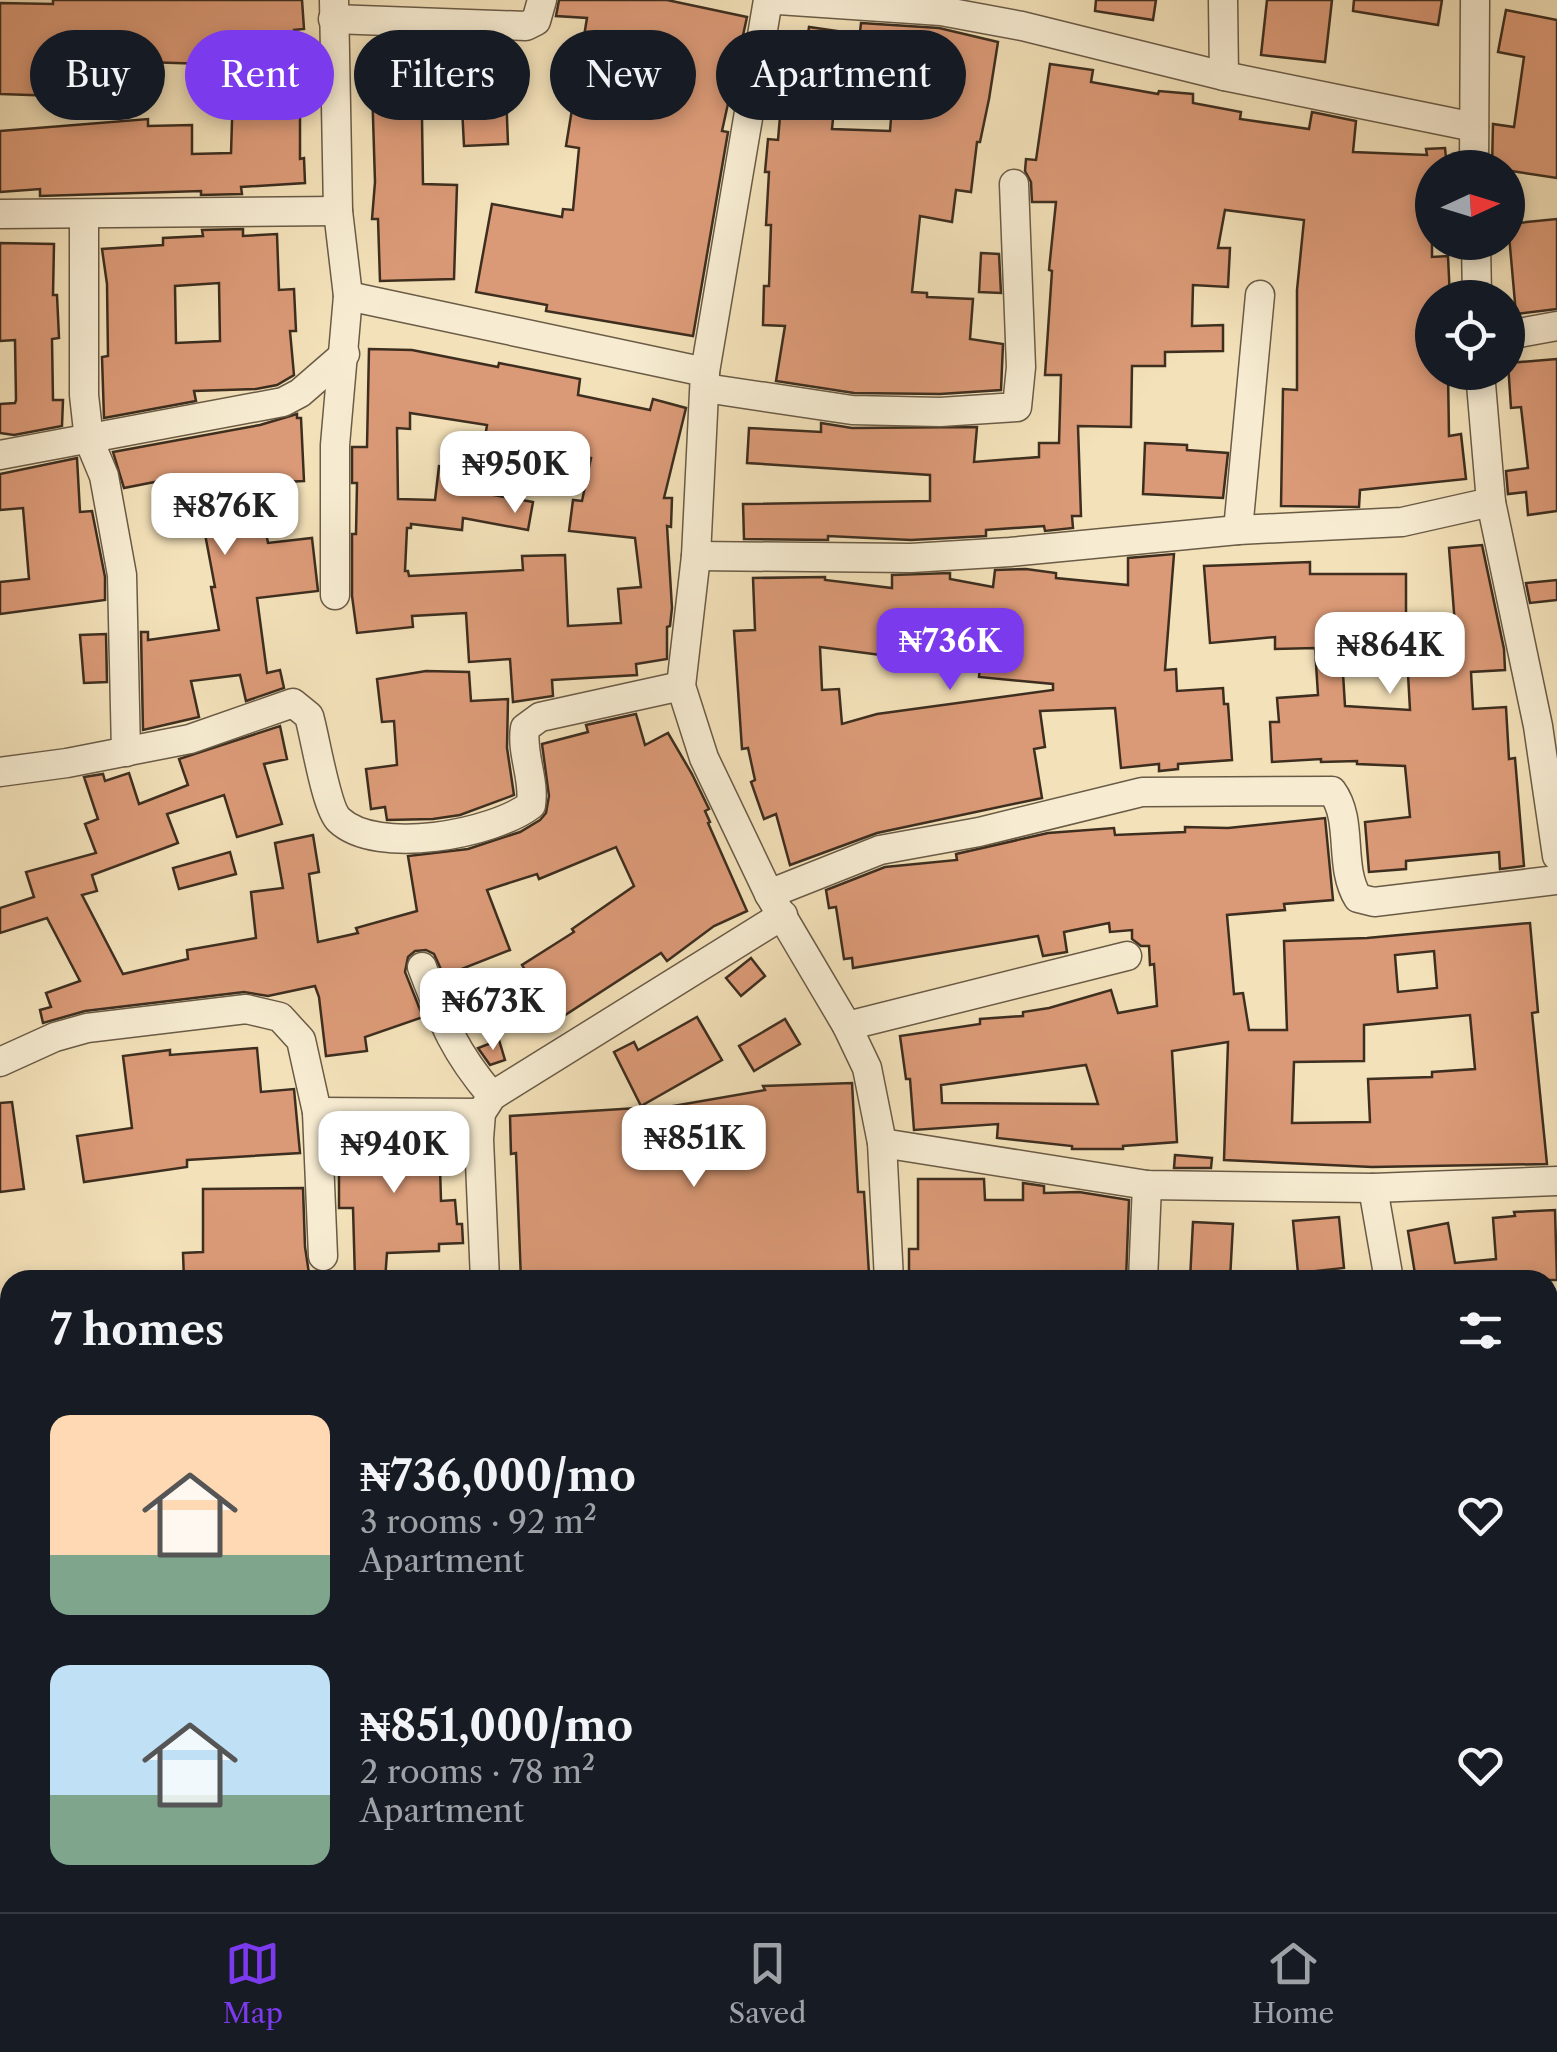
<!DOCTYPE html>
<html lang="en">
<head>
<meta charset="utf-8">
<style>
	body { margin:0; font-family:"Libre Caslon Text",serif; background:#242831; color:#f1f3f6; height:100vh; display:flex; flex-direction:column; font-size:38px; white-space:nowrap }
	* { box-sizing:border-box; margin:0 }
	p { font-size:32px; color:#9ea1a6 }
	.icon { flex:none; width:55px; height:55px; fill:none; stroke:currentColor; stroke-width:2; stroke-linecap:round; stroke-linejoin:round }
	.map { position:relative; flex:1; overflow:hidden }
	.side { position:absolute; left:0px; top:1270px; width:1558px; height:642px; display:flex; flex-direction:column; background:#171b24; border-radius:30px 30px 0 0; box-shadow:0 5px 15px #0003 }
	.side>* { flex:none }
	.hud { position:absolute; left:30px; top:30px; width:1000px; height:90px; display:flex; gap:20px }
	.needle { width:65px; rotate:86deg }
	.fabs { position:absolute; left:1415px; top:150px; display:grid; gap:20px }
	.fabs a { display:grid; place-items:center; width:110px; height:110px; border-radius:50%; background:#171b24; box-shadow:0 5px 15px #0003; font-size:50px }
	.price { position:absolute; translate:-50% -85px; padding:0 22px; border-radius:20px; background:#fff; color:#222; font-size:32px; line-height:65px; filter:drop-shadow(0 2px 5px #0008) }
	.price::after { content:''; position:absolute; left:50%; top:60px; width:30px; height:22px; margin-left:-15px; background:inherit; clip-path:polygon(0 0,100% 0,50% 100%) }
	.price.on { background:#7c3aed; color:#fff }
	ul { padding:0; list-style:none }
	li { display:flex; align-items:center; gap:30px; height:250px; padding:0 50px }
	li span { display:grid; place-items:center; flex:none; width:280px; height:200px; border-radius:20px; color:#555 }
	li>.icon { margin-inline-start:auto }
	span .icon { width:120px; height:120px; fill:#fffc; stroke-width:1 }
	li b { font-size:42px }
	h2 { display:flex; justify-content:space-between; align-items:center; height:120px; padding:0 50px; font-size:42px }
	.pill { padding:0 35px; border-radius:45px; background:#171b24; box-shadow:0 5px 15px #0003; font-size:35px; line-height:90px }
	.pill.on { background:#7c3aed; color:#fff }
	.tab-bar { display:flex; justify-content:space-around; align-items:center; height:140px; border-top:2px solid #363941; background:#171b24; font-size:28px; color:#9ea1a6 }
	.tab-bar a { display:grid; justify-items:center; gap:5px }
	.tab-bar .on { color:#7c3aed }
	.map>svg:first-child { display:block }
</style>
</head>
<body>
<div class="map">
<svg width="1557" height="1912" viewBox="0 0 1557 1912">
	<rect width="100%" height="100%" fill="#f3e1b9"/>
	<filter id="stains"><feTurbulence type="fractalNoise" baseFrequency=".002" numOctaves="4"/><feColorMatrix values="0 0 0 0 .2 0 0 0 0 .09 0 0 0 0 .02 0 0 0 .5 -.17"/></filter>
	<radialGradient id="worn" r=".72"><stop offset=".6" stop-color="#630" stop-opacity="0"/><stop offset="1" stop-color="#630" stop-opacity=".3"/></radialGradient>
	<g fill="#db9a77" stroke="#3d2e1f" stroke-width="2.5" fill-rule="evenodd">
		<polygon points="53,0 302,0 304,29 294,30 292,104 300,104 300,159 304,158 305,183 241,187 242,194 201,195 201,191 40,196 40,189 0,192 0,131 148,119 148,126 192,125 192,154 231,153 233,90 207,91 207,64 144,62 146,99 0,94 0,3 53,4"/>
		<polygon points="559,0 667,0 747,17 722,131 728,132 693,336 546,311 547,305 476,292 492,204 562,217 563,209 573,210 579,148 566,146 587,18 556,16"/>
		<polygon points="1096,0 1156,0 1153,20 1095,11"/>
		<polygon points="1267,0 1332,0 1325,62 1261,55"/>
		<polygon points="1354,0 1442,0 1438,25 1353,11"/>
		<polygon points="1506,10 1557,20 1557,178 1492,168 1493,124 1514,127 1524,57 1498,52"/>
		<polygon points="861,23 939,28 998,42 989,99 980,142 977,142 971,192 956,190 952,222 920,216 912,292 927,293 927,297 973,299 970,339 1003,344 1001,390 940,394 854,393 776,381 785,326 763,325 764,286 769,286 771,225 766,225 769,172 765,172 768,139 778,140 784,69 803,70 809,27 858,34 854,71 838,68 832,129 890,131 896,57 858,50"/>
		<polygon points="421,52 423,184 457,185 454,279 380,281 378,219 372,219 375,182 371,53"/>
		<polygon points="1050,64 1093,70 1091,82 1158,94 1159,91 1193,94 1193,103 1241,112 1240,119 1309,129 1312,112 1356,121 1353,152 1427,155 1426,149 1445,148 1447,168 1432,168 1432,257 1448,256 1450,298 1432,298 1432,372 1448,372 1449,436 1461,434 1466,479 1360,490 1359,507 1281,506 1283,389 1297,390 1297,290 1304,220 1225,210 1218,248 1230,248 1228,287 1193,285 1192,326 1223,325 1223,351 1165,352 1165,366 1132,366 1131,427 1078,426 1081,516 1072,516 1073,528 1045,531 1044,526 986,530 986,536 911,540 828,536 828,540 744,539 743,504 930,501 930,475 747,463 749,428 821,432 821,423 852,428 977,427 974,462 1039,457 1039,443 1059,443 1061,375 1045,375 1052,271 1049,270 1056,202 1032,202 1031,182 1025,171 1026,159 1036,160"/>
		<polygon points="505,66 508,144 464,146 460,68"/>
		<polygon points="1557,219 1557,309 1516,314 1508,224"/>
		<path d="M 243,229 L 243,236 L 277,234 L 279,290 L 294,289 L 296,331 L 290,331 L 294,375 L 277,385 L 256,389 L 194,391 L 196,401 L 104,418 L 102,357 L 108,356 L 107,284 L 102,249 L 163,245 L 163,238 L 203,236 L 202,230 ZM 219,283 L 220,341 L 176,343 L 175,286 Z"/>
		<polygon points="0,243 54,244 53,295 57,295 59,338 52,339 53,400 63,400 62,426 14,435 0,433 0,404 15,403 16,400 15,340 0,341"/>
		<polygon points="981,253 999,254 1001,293 979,292"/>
		<path d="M 369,349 L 412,350 L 498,367 L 499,363 L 580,379 L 578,395 L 650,410 L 653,399 L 686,408 L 664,498 L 672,498 L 671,527 L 667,526 L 672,608 L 670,626 L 667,627 L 667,659 L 636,664 L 637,675 L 552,680 L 553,696 L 513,702 L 510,659 L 469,662 L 466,613 L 412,616 L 413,627 L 357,633 L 352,596 L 352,534 L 356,534 L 357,483 L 352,483 L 352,447 L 367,447 ZM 410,413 L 487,425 L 484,444 L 523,451 L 524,446 L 591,458 L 582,501 L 573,500 L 569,531 L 635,538 L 641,587 L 618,589 L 621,623 L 568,626 L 565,555 L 522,556 L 523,570 L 409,576 L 408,571 L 405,571 L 407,528 L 411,528 L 411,524 L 462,530 L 463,518 L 528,530 L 533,502 L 466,490 L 468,469 L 439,466 L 435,500 L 398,499 L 397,428 L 410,429 Z"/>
		<polygon points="1557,359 1557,511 1528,515 1526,492 1508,494 1506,471 1528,468 1521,407 1511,408 1508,363"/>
		<polygon points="297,414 297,418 301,418 304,481 284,482 285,499 260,501 268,543 312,538 318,591 257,598 267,673 280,670 284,688 246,701 240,675 191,681 199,717 143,730 141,632 148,632 148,640 219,630 211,587 215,587 202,518 192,519 190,475 124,488 113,452 260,425"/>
		<polygon points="1145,443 1187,445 1187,450 1228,453 1223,498 1143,494"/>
		<polygon points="77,458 80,512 92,511 105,577 105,600 0,614 0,582 29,579 23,508 0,510 0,474"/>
		<path d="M 1482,545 L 1504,649 L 1505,670 L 1471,672 L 1473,709 L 1506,707 L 1509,759 L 1515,758 L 1524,866 L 1500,869 L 1499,852 L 1406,861 L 1406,869 L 1369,872 L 1365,822 L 1410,817 L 1405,766 L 1357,764 L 1357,761 L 1321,762 L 1321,759 L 1272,762 L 1270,722 L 1279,722 L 1277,698 L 1318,695 L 1315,648 L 1275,649 L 1275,637 L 1210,643 L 1204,566 L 1310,562 L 1310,574 L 1406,574 L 1406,627 L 1455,625 L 1449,548 ZM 1407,656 L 1410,710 L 1345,706 L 1342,657 Z"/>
		<path d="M 1174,554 L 1165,670 L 1176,669 L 1177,691 L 1223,688 L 1224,704 L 1228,704 L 1232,760 L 1178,764 L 1178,769 L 1159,771 L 1159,764 L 1121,768 L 1115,708 L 1040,711 L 1045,747 L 1034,749 L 1042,798 L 877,833 L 790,865 L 776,814 L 764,819 L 751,782 L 755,780 L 748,748 L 742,749 L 734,631 L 755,630 L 753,578 L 825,577 L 825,580 L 892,588 L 892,575 L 950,573 L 950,579 L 993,587 L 995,570 L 1026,569 L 1056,573 L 1056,578 L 1128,585 L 1128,558 ZM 820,647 L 980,668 L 979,677 L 1053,684 L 1053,690 L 877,714 L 842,724 L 839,689 L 822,690 Z"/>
		<polygon points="1557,580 1557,600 1530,603 1526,583"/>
		<polygon points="106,634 107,682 84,683 80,635"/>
		<polygon points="426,671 469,672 471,701 508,699 507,748 514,795 460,815 433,819 387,820 385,807 371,809 366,769 397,765 394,721 382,722 377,679"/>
		<polygon points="636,714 645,745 668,733 692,774 709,809 705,811 710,822 708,823 747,911 714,926 667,961 661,953 556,1021 522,965 574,932 572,929 634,886 616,847 539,879 537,874 487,890 510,950 444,976 434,954 426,950 415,951 408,957 405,972 423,1017 365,1037 367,1051 326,1056 319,997 315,986 268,996 244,992 85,1011 43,1023 40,1010 51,1007 46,993 80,981 47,918 0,933 0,908 34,897 26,872 96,853 85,824 98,819 84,777 103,774 105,781 129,773 139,804 188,785 179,759 280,726 287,759 264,764 282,824 237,837 224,795 167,814 178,843 92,875 97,891 82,895 123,974 188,959 187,950 256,938 251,892 283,888 275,843 313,835 319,872 309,874 318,942 358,933 356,928 417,911 408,856 468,849 520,832 540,820 546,813 549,796 542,744 588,732 586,725"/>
		<path d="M 1325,818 L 1333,900 L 1284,904 L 1285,910 L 1227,915 L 1234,994 L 1243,993 L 1249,1030 L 1287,1030 L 1284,941 L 1367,938 L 1530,923 L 1538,1012 L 1532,1013 L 1547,1164 L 1372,1167 L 1224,1160 L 1228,1042 L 1172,1051 L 1177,1142 L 1123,1146 L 1123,1149 L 1072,1149 L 1072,1146 L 997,1138 L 998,1124 L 914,1130 L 910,1079 L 906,1079 L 900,1036 L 980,1024 L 980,1019 L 1023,1016 L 1023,1012 L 1049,1008 L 1111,990 L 1118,1013 L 1157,1006 L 1154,964 L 1150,965 L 1149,946 L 1141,946 L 1132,939 L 1132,930 L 1110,932 L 1109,923 L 1064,932 L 1067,952 L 1043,956 L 1038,936 L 853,968 L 852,958 L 844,959 L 836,907 L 829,908 L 826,890 L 885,867 L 957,860 L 956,854 L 1048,833 L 1114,828 L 1115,835 L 1185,832 L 1185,827 L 1228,828 ZM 1434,951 L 1437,988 L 1398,992 L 1395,955 ZM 1470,1015 L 1475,1069 L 1432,1072 L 1432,1077 L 1368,1079 L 1370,1122 L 1292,1123 L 1294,1062 L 1364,1061 L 1364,1025 ZM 1086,1065 L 1098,1104 L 942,1103 L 941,1085 Z"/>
		<polygon points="230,852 236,874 179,889 173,868"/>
		<polygon points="751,958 765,976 741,996 726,978"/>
		<polygon points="697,1017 722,1060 641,1106 614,1052 634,1042 638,1050"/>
		<polygon points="785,1019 800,1044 754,1071 739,1046"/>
		<polygon points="499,1040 505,1060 490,1065 478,1048"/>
		<polygon points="257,1048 261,1092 294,1089 300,1153 187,1160 187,1167 84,1182 77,1136 132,1128 123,1056 170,1050 170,1055"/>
		<polygon points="852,1083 858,1192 864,1192 869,1274 797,1280 521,1280 516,1153 511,1154 510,1116 638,1108 627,1114 765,1090 763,1086"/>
		<polygon points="12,1102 24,1189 0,1192 0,1103"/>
		<polygon points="339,1130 433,1130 433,1134 439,1134 441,1201 455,1200 457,1224 462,1224 463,1243 439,1244 439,1251 387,1253 385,1280 355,1279 353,1208 339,1208"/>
		<polygon points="1175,1155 1212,1158 1211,1168 1174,1168"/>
		<polygon points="918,1179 984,1179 985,1200 1023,1200 1023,1183 1044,1186 1044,1193 1079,1192 1129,1200 1126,1280 1088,1278 1088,1274 1019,1272 1019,1280 909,1280 909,1249 918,1249"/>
		<polygon points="303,1188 305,1247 310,1280 184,1280 183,1253 203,1252 203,1189"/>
		<polygon points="1555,1210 1557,1280 1416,1280 1408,1231 1448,1223 1455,1263 1496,1259 1493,1218 1515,1216 1514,1212"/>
		<polygon points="1339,1217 1344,1268 1298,1273 1293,1221"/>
		<polygon points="1193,1222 1233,1224 1230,1280 1190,1280"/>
	</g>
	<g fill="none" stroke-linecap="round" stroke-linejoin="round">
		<defs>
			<g id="minor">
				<polyline points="334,0 338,211 348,296 335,445 335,595"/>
				<polyline points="768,0 705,372 696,556 681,686 704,758 769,894 847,1026 867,1068 882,1143 889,1280"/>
				<polyline points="778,0 941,11 1022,26 1224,76 1474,127"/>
				<polyline points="1223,0 1224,76"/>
				<polyline points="333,19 526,26 536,21 542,0"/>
				<polyline points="1474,168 1475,0"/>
				<polyline points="0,214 338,211"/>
				<polyline points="84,215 84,395 89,440 104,476 122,575 126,752"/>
				<polyline points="1476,242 1477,298"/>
				<polyline points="348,296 705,372"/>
				<polyline points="1508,335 1557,326"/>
				<polyline points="1480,372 1491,502 1538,726 1557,856"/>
				<polyline points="705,388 852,410 940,412 1017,407 1021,367 1014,184"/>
				<polyline points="0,455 283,402 300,393 345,354"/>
				<polyline points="1238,530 1260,295"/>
				<polyline points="696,556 911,558 1010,552 1238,530 1402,522 1491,502"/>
				<path d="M 0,772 L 67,763 L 190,739 L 293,703 L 309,716 C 315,736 326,808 339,820 C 377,856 493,834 531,805 C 535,779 521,754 525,728 L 540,717 L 681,686"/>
				<path d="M 769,894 L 880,850 L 979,832 L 1142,792 L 1332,791 C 1354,821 1338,866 1358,898 L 1374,902 L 1557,880"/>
				<path d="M 422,967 C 443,1022 453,1050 492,1096"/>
				<polyline points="847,1026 1127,956"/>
				<polyline points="0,1062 55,1037 87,1028 246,1009 280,1017 301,1040 317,1112 323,1256"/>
				<polyline points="317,1112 481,1113"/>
				<polyline points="882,1143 1147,1185 1373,1188 1557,1181"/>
				<polyline points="1373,1188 1389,1280"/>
				<polyline points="485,1280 479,1139 481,1113 492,1096 783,915"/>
				<polyline points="1143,1280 1147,1185"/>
				<polyline points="110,1902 110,1912"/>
				<polyline points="674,1902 675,1912"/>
				<polyline points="848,1902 852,1912"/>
				<polyline points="37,1912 45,1902"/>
				<polyline points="432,1912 435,1902"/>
				<polyline points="1150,1912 1163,1902"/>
			</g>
		</defs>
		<use href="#minor" stroke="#6a5b46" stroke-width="31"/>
		<use href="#minor" stroke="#f7ecd2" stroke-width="28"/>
	</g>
	<rect width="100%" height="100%" filter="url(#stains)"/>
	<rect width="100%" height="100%" fill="url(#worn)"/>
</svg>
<div class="fabs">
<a><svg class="needle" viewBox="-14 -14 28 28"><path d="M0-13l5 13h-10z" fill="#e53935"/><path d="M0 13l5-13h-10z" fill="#9ea1a6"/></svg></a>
<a><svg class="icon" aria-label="locate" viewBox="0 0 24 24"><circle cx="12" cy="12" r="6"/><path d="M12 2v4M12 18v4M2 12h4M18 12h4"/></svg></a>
</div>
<b class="price" style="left:515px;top:516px">₦950K</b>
<b class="price" style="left:225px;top:558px">₦876K</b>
<b class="price on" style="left:950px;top:693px">₦736K</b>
<b class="price" style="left:1390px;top:697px">₦864K</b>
<b class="price" style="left:493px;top:1053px">₦673K</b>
<b class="price" style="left:694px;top:1190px">₦851K</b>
<b class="price" style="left:394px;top:1196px">₦940K</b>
<div class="hud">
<a class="pill">Buy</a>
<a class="pill on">Rent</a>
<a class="pill">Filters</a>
<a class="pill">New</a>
<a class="pill">Apartment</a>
</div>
<section class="side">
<h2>7 homes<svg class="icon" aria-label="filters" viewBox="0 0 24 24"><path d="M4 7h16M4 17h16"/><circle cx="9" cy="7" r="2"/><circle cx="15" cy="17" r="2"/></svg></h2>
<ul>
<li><span style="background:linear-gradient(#ffd9b3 70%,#7fa58c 0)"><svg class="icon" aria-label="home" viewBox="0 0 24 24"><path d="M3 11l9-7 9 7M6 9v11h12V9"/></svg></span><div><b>₦736,000/mo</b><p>3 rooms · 92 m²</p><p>Apartment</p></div><svg class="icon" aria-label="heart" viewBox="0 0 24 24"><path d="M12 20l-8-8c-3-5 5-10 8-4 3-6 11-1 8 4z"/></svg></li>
<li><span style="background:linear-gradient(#bfe0f5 65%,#7fa58c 0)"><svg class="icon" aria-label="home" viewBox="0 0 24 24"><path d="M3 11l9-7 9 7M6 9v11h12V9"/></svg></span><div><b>₦851,000/mo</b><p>2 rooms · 78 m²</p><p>Apartment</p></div><svg class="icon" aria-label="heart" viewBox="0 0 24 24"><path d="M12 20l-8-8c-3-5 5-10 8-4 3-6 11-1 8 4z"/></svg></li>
</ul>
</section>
</div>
<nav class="tab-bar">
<a class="on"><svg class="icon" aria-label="map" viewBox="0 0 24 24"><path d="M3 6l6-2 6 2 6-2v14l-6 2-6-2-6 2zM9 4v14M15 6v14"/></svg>Map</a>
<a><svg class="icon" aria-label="saved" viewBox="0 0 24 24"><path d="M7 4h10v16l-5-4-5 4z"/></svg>Saved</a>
<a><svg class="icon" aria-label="home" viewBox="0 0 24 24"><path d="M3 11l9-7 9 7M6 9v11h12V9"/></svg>Home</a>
</nav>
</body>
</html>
